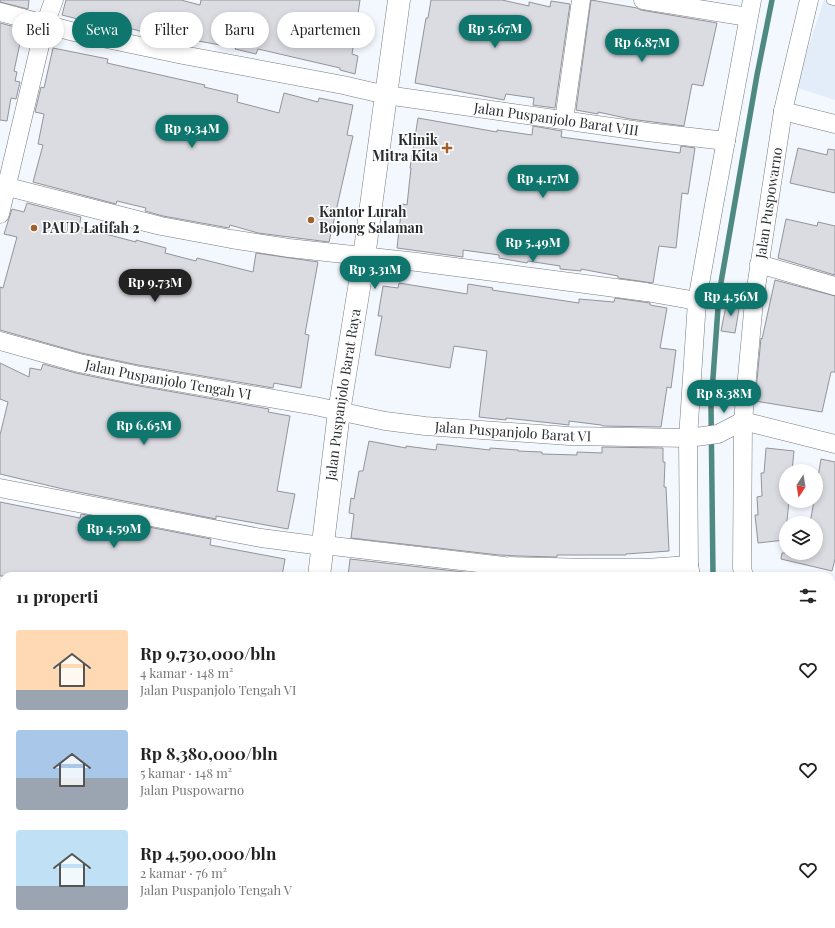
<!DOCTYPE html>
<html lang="id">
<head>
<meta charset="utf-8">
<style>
	body { margin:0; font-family:"Playfair Display",serif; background:#f2f2f2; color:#222; height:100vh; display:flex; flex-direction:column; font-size:15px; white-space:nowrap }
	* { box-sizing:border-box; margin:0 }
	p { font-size:13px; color:#767676 }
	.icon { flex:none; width:22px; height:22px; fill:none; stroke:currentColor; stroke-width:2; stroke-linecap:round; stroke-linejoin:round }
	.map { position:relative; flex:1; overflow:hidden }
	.sheet { position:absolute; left:0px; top:572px; width:835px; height:356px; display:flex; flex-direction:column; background:#fff; border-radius:12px 12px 0 0; box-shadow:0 2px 6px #0003 }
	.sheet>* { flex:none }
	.banner { position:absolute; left:12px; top:12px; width:400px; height:36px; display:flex; gap:8px }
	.needle { width:26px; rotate:192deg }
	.tools { position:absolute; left:779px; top:464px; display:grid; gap:8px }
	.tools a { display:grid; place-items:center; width:44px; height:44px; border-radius:50%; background:#fff; box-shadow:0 2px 6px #0003; font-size:20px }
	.price { position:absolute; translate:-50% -34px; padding:0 9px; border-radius:14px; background:#0f766e; color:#fff; font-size:13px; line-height:26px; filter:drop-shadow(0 1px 2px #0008) }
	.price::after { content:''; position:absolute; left:50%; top:24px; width:12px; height:9px; margin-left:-6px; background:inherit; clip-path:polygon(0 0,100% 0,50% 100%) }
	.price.selected { background:#222; color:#fff }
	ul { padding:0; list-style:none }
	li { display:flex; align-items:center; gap:12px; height:100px; padding:0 16px }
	li span { display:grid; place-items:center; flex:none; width:112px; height:80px; border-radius:4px; color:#555 }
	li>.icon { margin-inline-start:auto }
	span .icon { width:48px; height:48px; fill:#fffc; stroke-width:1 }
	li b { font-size:17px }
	h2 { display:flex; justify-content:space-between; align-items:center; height:48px; padding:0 16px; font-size:17px }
	.pill { padding:0 14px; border-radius:18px; background:#fff; box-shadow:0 2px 6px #0003; font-size:14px; line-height:36px }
	.pill.selected { background:#0f766e; color:#fff }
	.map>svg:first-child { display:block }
</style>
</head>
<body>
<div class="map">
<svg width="835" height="928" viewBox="0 0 835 928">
	<rect width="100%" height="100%" fill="#f3f8fe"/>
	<polygon fill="#e2edf9" points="824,0 835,0 835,100 795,87"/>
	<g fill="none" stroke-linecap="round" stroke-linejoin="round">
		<g stroke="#4e8982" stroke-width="5.5">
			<polyline points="713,576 711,406 719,294 757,75 772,0"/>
			<polyline points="789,924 789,928"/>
		</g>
	</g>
	<g fill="#dbdbe2" stroke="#93949a">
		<polygon points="0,0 29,0 28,9 0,2"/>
		<polygon points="66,0 181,0 200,5 201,0 360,0 352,54 358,56 355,74 340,70 340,68 258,49 256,54 235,49 236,48 188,39 151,29 150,34 122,26 121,30 101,25 62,15"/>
		<polygon points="431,0 502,0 529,6 529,2 550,7 551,1 570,4 555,108 533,105 534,98 506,94 504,100 415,83 426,18 428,18"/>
		<polygon points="591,0 637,8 641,10 717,23 703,86 692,84 684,126 630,119 598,112 598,114 576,110"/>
		<polygon points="0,23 23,29 14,71 17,72 15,81 20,82 16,99 11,98 7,121 0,120"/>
		<polygon points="53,48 108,59 107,63 205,85 204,87 238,95 237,102 279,113 284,93 318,102 319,98 353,105 347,135 353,136 329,242 258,233 230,225 229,228 163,216 145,211 146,208 117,201 116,204 33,182 43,145 38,144 44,114 35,112 41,87 44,88"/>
		<polygon points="418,118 497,132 497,130 532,135 533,126 562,131 561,137 680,153 681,146 695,148 688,194 682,193 676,248 659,246 653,283 618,278 618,276 581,269 581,271 560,269 560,266 528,261 527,263 499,258 499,255 463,250 463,257 397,248 402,204 407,205 411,168 410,168"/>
		<polygon points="798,148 827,155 828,149 835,150 835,193 790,183"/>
		<polygon points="27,203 81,217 79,227 136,242 136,240 166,248 165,253 196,261 197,258 253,272 256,253 318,262 305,334 309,335 301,388 274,383 273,388 138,365 81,353 0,330 0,287 3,288 17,237 4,234 12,209 24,212"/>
		<polygon points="786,219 817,226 818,222 835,226 835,275 778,258"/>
		<polygon points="775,280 835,296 835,372 831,372 822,412 755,401 761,338 762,339"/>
		<polygon points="399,283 467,294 468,284 493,288 492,290 579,303 579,299 614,302 615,298 650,303 650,305 667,308 660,348 676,350 671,388 667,387 661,427 603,426 601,425 569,421 569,425 506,418 506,420 479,417 487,351 454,346 450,368 375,355 382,316 378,316 383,286 398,288"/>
		<polygon points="727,301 740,303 735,333 721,331"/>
		<polygon points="0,363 29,377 30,368 41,370 43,364 76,373 134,385 269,409 268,412 290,416 277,491 295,494 288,529 216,516 216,519 63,489 0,474 0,435 8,402 0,399"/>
		<polygon points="369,441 406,448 406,446 436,450 437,444 490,450 490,448 518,450 518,451 542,452 542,454 577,455 577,452 602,453 602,447 663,448 663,462 665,462 664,487 666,487 669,551 626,554 626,555 557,555 557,557 519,556 499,555 351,538 354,514 349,513 351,498 354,499 359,471 363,471"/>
		<polygon points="766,448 794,451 792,471 786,471 786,501 789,501 785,540 758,543 755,515 758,515 757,497 762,496 761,473 764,473"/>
		<polygon points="821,459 835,462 835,559 832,571 781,559 782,553 816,553 816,523 810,523 814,501 816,501 816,489"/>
		<polygon points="0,502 80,518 81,514 211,539 210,545 285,559 282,576 0,576"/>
		<polygon points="350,559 481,574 481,576 348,576"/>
	</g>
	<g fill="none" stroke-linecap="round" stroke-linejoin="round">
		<defs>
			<polyline id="lane" points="831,0 835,1"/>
			<g id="street">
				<polyline points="643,0 748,17"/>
				<path id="s1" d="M 0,12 L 74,32 L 183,55 L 343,85 L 386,95 L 647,132 L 726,141"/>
				<polyline points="783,111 835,124"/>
				<polyline points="564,120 581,0"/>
				<polyline points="0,185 161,226 231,239 289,248 417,262 646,292 697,301"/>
				<polyline points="0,214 45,24 54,0"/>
				<polyline points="759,264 835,286"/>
				<path id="s2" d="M 0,341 L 79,363 L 136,375 L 315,406 L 385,421 L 425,426 L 569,436 L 688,438 L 718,434 L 743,421 L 835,444"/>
				<polyline points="0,488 261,538 322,546 333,546 504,566 591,568 646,568 689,565"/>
				<polyline points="691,576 689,565 688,438 697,301 714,205 752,0"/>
				<path id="s3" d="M 744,576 L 742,568 L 743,421 L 754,301 L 783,111 L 809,0"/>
				<polyline points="0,627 4,628"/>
				<polyline points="831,671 835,671"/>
				<polyline points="0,775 4,777"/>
				<polyline points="831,863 835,863"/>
				<polyline points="767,924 768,928"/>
				<polyline points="830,924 831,928"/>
			</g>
			<g id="secondary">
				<path id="s4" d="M 319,576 L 339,412 L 364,257 L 399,0"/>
				<polyline points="290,928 290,924"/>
			</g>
		</defs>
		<use href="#lane" stroke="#777b81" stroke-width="10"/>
		<use href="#street" stroke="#777b81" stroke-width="19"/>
		<use href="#secondary" stroke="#777b81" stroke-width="23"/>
		<use href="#lane" stroke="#fff" stroke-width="9"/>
		<use href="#street" stroke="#fff" stroke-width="18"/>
		<use href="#secondary" stroke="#fff" stroke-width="22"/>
	</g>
	<g fill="#a1602b" stroke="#fff" stroke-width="1.5">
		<path d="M445 142h4v4h4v4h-4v4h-4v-4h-4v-4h4z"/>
		<circle cx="311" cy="220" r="4"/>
		<circle cx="34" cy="228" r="4"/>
	</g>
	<g text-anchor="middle" stroke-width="3" stroke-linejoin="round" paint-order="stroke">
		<g font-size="14" fill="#2b2d30" stroke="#fff">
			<text dy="5" stroke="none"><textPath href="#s1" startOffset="567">Jalan Puspanjolo Barat VIII</textPath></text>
			<text dy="5" stroke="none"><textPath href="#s3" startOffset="375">Jalan Puspowarno</textPath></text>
			<text dy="5" stroke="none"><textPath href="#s2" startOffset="173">Jalan Puspanjolo Tengah VI</textPath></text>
			<text dy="5" stroke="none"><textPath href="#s4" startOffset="183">Jalan Puspanjolo Barat Raya</textPath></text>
			<text dy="5" stroke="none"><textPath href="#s2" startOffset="522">Jalan Puspanjolo Barat VI</textPath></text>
		</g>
		<g font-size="14" font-weight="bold" fill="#2b2d30" stroke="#fff" text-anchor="start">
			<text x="438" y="145" text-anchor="end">Klinik<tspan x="438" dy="16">Mitra Kita</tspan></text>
			<text x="319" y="217">Kantor Lurah<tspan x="319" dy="16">Bojong Salaman</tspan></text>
			<text x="42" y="233">PAUD Latifah 2</text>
		</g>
	</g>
</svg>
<div class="tools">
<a><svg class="needle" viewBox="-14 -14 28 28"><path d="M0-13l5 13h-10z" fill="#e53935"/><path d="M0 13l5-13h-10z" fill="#767676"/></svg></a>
<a><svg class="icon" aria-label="layers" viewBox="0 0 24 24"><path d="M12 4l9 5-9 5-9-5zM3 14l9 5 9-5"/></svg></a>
</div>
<b class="price" style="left:495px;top:49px">Rp 5.67M</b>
<b class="price" style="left:642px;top:63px">Rp 6.87M</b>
<b class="price" style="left:192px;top:149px">Rp 9.34M</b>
<b class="price" style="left:543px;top:199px">Rp 4.17M</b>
<b class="price" style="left:533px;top:263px">Rp 5.49M</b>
<b class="price" style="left:375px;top:290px">Rp 3.31M</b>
<b class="price selected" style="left:155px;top:303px">Rp 9.73M</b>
<b class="price" style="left:731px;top:317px">Rp 4.56M</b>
<b class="price" style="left:724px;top:414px">Rp 8.38M</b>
<b class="price" style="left:144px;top:446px">Rp 6.65M</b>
<b class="price" style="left:114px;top:549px">Rp 4.59M</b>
<div class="banner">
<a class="pill">Beli</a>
<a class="pill selected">Sewa</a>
<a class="pill">Filter</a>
<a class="pill">Baru</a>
<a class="pill">Apartemen</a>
</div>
<section class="sheet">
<h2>11 properti<svg class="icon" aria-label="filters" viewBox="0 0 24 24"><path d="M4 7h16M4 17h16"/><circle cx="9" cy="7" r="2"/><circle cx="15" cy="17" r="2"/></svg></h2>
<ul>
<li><span style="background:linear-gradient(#ffd9b3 75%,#9aa5b1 0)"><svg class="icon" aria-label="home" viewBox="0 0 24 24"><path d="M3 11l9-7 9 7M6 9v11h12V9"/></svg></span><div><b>Rp 9,730,000/bln</b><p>4 kamar · 148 m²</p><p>Jalan Puspanjolo Tengah VI</p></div><svg class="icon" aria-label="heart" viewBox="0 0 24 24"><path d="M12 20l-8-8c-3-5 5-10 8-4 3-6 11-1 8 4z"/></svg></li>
<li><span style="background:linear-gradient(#a9c7e8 60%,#9aa5b1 0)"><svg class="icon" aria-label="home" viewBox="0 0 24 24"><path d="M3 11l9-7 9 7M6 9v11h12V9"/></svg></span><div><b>Rp 8,380,000/bln</b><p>5 kamar · 148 m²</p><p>Jalan Puspowarno</p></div><svg class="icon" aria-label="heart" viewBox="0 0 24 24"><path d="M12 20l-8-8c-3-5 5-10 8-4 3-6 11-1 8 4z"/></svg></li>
<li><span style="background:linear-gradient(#bfe0f5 70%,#9aa5b1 0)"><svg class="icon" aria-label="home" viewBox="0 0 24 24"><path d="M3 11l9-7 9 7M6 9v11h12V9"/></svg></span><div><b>Rp 4,590,000/bln</b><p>2 kamar · 76 m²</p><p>Jalan Puspanjolo Tengah V</p></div><svg class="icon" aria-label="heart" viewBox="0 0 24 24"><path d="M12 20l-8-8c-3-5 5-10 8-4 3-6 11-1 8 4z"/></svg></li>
</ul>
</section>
</div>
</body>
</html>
